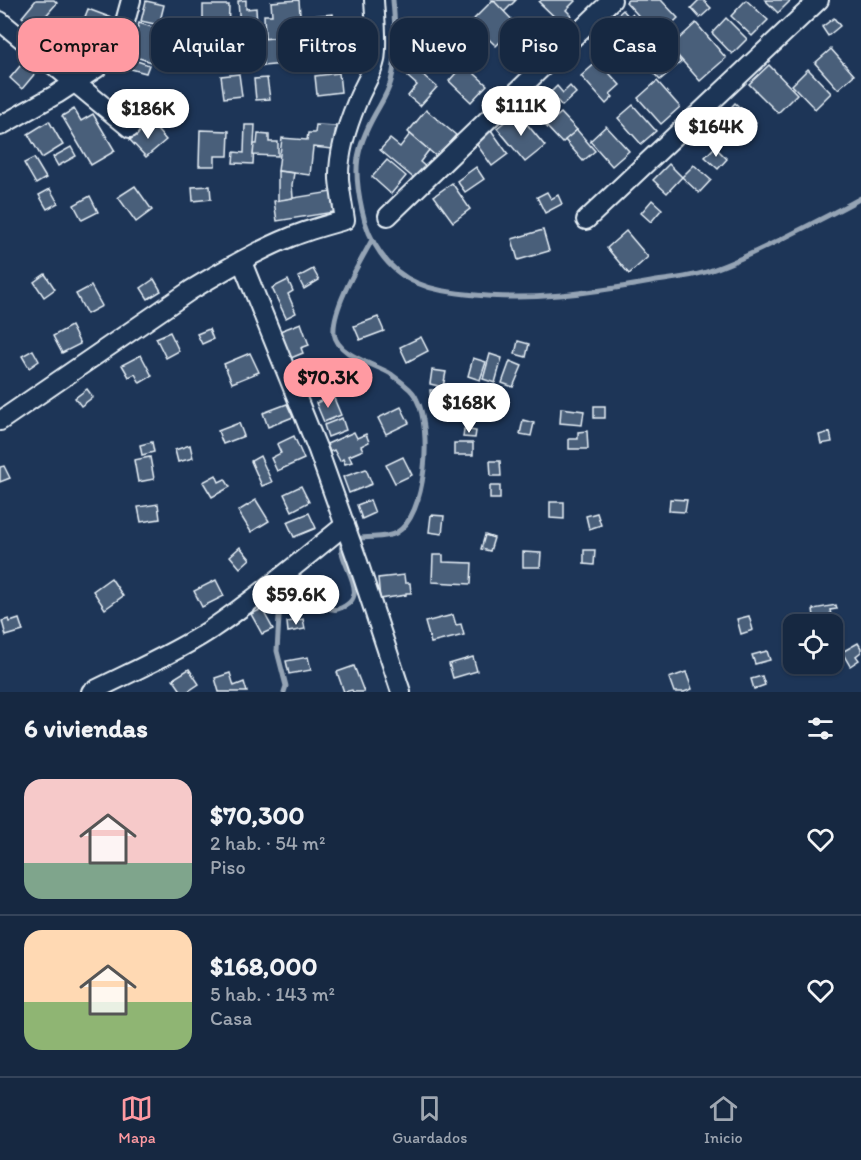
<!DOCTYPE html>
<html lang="es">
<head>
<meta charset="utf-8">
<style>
	body { margin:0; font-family:Itim,sans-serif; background:#23344c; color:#f1f3f6; height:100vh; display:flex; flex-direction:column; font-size:22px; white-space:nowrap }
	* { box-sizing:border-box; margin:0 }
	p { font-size:20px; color:#9ea6b1 }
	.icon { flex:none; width:33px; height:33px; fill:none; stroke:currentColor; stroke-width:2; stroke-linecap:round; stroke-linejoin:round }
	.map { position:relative; height:692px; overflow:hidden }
	.details { display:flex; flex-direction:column; background:#162841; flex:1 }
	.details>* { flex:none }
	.top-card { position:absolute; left:18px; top:18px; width:825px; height:54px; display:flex; gap:12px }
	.buttons { position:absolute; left:783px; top:614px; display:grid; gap:12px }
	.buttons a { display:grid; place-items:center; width:60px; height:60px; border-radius:12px; background:#162841; box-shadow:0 2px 4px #0004,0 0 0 2px #35445a; font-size:30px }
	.price { position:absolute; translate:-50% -51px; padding:0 14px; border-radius:21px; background:#fff; color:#222; font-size:20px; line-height:39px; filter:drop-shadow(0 2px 3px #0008) }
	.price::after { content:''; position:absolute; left:50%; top:36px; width:18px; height:14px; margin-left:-9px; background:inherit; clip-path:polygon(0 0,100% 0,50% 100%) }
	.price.on { background:#ff9aa2; color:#111 }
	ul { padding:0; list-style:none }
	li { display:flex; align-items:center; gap:18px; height:150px; padding:0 24px }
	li+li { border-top:2px solid #35445a }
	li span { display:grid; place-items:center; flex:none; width:168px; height:120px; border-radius:18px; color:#555 }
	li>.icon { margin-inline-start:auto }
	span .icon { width:72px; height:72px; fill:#fffc; stroke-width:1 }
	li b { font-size:26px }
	h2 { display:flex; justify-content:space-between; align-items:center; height:72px; padding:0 24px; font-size:26px }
	.chip { padding:0 21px; border-radius:18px; background:#162841; box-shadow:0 2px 4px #0004,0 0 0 2px #35445a; font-size:21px; line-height:54px }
	.chip.on { background:#ff9aa2; color:#111 }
	.menu { display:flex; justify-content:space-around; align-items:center; height:84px; border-top:2px solid #35445a; background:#162841; font-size:16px; color:#9ea6b1 }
	.menu a { display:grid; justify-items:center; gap:3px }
	.menu .on { color:#ff9aa2 }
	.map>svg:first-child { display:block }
</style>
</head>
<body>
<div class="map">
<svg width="861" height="692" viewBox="0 0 861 692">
	<rect width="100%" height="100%" fill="#1d3557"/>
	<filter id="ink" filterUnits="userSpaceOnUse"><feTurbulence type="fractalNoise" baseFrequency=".0167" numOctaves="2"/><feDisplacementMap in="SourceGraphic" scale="12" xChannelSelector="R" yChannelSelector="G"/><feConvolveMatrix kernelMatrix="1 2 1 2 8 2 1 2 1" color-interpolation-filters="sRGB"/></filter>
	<g filter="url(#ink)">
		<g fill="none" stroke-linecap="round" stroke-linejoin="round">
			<g stroke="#95a4b5" stroke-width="5">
				<path d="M 393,0 C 395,27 398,55 391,81 C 388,93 381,103 375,114 C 355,150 353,169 362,210 C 368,240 387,271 417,283 C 433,290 449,292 466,294 C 528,302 590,293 651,282 C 670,279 691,277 709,271 C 734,263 757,251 780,240 C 807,226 834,213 861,198"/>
				<path d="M 284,692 L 286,686 L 277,651 L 280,600 C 291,566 320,615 338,609 C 375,597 337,563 342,544 C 361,533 381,541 396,533 C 427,516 432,428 417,400 C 415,395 410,389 406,386 C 402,382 396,378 391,374 C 375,364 337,356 334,333 C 332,308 360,262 372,240"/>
			</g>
		</g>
		<g fill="#495e7a" stroke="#e8f1f8" stroke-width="1.5">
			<polygon points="36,0 54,0 57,3 35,28 22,17"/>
			<polygon points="246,0 246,9 256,8 257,26 240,27 238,1"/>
			<polygon points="299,0 301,29 277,31 277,38 265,39 264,15 272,15 271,2"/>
			<polygon points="492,0 516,0 504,12"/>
			<polygon points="493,0 517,25 496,46 471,22"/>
			<polygon points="542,0 574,0 575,1 566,10 571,15 562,24 539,2"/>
			<polygon points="628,0 661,0 678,18 658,37 626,2"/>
			<polygon points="699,0 703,0 711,8 700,18 691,8"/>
			<polygon points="746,0 768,20 752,36 731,16"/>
			<polygon points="765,0 791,0 778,13"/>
			<polygon points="146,1 164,5 159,25 141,21"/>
			<polygon points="203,5 229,5 228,37 203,37"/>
			<polygon points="88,9 112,18 103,44 78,35"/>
			<polygon points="623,10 629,17 632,14 650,35 629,53 611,33 614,30 608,24"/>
			<polygon points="333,14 336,60 303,63 300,17"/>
			<polygon points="726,18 747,39 732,54 712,33"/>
			<polygon points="834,18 840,26 828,36 822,27"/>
			<polygon points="48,23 62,28 56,44 42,39"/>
			<polygon points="139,23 165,31 155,63 129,55"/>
			<polygon points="424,23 437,34 416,57 398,41 409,29 415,34"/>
			<polygon points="696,23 726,58 700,81 670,47"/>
			<polygon points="457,33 482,56 473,66 448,44"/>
			<polygon points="283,37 284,64 263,66 262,39"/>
			<polygon points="202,42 230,42 230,64 216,64 216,55 202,56"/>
			<polygon points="234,45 255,45 255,60 234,61"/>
			<polygon points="668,47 681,62 660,80 647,66"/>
			<polygon points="831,49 854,75 838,89 815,63"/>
			<polygon points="25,60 37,71 22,89 10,78"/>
			<polygon points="134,60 149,65 146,73 131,69"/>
			<polygon points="598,61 620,85 610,94 613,97 606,104 581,76"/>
			<polygon points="464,64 487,85 471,102 449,81"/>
			<polygon points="769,65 797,94 778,113 749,84"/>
			<polygon points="416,69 437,87 420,106 408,96 417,85 408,77"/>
			<polygon points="808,69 831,93 815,109 792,85"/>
			<polygon points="339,73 341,92 317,95 315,76"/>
			<polygon points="239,74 242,96 224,98 221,76"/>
			<polygon points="267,78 270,99 256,100 254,79"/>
			<polygon points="657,81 680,107 661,124 638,98"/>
			<polygon points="557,86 563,93 570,86 576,93 562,106 550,93"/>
			<polygon points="735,103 756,122 743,137 722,117"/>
			<polygon points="633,105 656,131 641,144 618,118"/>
			<polygon points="74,109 81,121 93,114 115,151 91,165 62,116"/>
			<polygon points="426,110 456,135 437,157 408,132"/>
			<polygon points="517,112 545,146 525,162 497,128"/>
			<polygon points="561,113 577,130 562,143 546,126"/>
			<polygon points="49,121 63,145 42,158 28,134"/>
			<polygon points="150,122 166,140 146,157 130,140"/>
			<polygon points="245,125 255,125 253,164 233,163 234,152 244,153"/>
			<polygon points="316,125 336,126 333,149 313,147 310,175 278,171 282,138 307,140 308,133 315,133"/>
			<polygon points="606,126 629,151 612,166 590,141"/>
			<polygon points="200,130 229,131 228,156 215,156 215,166 199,166"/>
			<polygon points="491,130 508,154 492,166 475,142"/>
			<polygon points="577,130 595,151 583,161 565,140"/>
			<polygon points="258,134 269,135 269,142 278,142 278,156 253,155 254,144 257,144"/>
			<polygon points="410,134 429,150 420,162 427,168 416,180 380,150 390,139 400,147"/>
			<polygon points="71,147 76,156 58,166 53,157"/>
			<polygon points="715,147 727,159 718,169 705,157"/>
			<polygon points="34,158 46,178 36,184 24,163"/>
			<polygon points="387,160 406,176 391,194 372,177"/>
			<polygon points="669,164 682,177 667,193 653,180"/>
			<polygon points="694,165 711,180 699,193 682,177"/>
			<polygon points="476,167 484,179 465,192 457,181"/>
			<polygon points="278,171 294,173 292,185 293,198 278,201"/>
			<polygon points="452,183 470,209 453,222 434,196"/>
			<polygon points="135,186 152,210 136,222 118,197"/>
			<polygon points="210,186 211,199 193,201 192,187"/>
			<polygon points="50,189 58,203 47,209 39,195"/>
			<polygon points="331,192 334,212 277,221 274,201"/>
			<polygon points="547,192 551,199 558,195 562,204 545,213 537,197"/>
			<polygon points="90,196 98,212 82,220 74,205"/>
			<polygon points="652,200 662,209 651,222 641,213"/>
			<polygon points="543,230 549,251 518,260 512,239"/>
			<polygon points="626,231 648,257 629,274 607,248"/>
			<polygon points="313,269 319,280 304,289 298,277"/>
			<polygon points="45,274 55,289 44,297 34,282"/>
			<polygon points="154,279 161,291 148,299 141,288"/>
			<polygon points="288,280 293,291 288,294 296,313 286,318 272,288"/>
			<polygon points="91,286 102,306 87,314 76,294"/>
			<polygon points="378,317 384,331 360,340 354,326"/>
			<polygon points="301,323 309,345 301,348 303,353 291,358 280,331"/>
			<polygon points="71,326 80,344 62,353 53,336"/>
			<polygon points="209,329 213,339 202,344 197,334"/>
			<polygon points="170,332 179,351 166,358 156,338"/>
			<polygon points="421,337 428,351 407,362 400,347"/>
			<polygon points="518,341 529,344 526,357 515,354"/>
			<polygon points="33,350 39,361 29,368 22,356"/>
			<polygon points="250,353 259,372 232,383 224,364"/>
			<polygon points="490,354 502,358 495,383 483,379"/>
			<polygon points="141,355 152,376 140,383 135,374 129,377 122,365"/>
			<polygon points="473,358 486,362 480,380 468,376"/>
			<polygon points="510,361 522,366 513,387 502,383"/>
			<polygon points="315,363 319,372 300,382 295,373"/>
			<polygon points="432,370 446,372 443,387 430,384"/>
			<polygon points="465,387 487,393 481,414 460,408"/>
			<polygon points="87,389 93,397 81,406 75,398"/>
			<polygon points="430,390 444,390 445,412 432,413"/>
			<polygon points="333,396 341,415 324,422 316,403"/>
			<polygon points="496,396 505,398 501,417 492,415"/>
			<polygon points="287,404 293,417 268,427 263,413"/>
			<rect x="594" y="406" width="11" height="12"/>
			<polygon points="401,407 409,423 386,434 378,418"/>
			<polygon points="561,408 584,411 582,425 560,423"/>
			<polygon points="342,418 346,430 328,437 324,425"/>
			<polygon points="523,420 534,423 531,436 520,434"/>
			<polygon points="239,423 244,436 223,444 218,431"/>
			<polygon points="464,429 476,431 475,438 463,437"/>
			<polygon points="587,431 588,449 569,449 569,439 578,439 578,432"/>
			<polygon points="354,432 357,438 366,434 369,442 361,446 363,450 349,456 352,462 345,464 343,459 340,461 334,450 330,452 327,444"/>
			<polygon points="830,432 832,442 821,444 819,435"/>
			<polygon points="294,436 304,459 277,471 271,458 281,453 277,444"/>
			<polygon points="152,442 154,452 142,455 140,445"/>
			<rect x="454" y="443" width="19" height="12"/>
			<polygon points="190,445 193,458 178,462 175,450"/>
			<polygon points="260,456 272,482 262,486 251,461"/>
			<polygon points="150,457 154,479 138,482 134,460"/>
			<polygon points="403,457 412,475 395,483 386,465"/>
			<polygon points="490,461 500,461 501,476 491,476"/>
			<polygon points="4,466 10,478 0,482 0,467"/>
			<polygon points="366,469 372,484 349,493 343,477"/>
			<polygon points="216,475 219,482 225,479 230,487 212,497 203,482"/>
			<polygon points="301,486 309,502 292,511 284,494"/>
			<rect x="490" y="486" width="10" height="13"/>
			<polygon points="670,499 687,500 685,512 669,511"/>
			<polygon points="256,500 269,521 251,532 238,511"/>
			<polygon points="370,500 375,513 362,519 357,505"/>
			<polygon points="550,502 564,502 564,519 550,518"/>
			<polygon points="158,504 160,519 141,522 138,507"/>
			<polygon points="309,513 316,528 294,537 287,522"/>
			<polygon points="597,513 601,525 589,529 586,516"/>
			<polygon points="431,515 444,516 442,534 429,532"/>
			<polygon points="485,535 494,538 490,551 481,549"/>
			<polygon points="240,547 250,559 240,568 230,556"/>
			<polygon points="584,550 595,550 594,565 584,564"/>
			<polygon points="523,552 541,553 540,567 523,567"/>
			<polygon points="433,555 443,555 443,562 472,563 471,584 432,582"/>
			<polygon points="404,575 405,583 410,583 411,593 406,593 406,595 380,599 378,578"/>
			<polygon points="111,578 123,596 105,609 93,591"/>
			<polygon points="216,580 224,596 202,607 194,591"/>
			<polygon points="836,605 837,609 830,610 832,620 815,623 813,609"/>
			<polygon points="262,609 273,629 262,634 251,614"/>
			<polygon points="453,615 456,625 461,624 464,635 431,643 425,622"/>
			<polygon points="749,616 753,630 741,634 737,619"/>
			<polygon points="9,619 10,622 19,619 23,631 6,636 2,621"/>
			<polygon points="303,619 305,629 288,632 287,622"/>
			<polygon points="858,643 861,648 861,652 856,656 859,660 850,666 842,652"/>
			<polygon points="767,651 770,660 755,664 752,655"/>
			<polygon points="308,657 311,670 289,674 286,661"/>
			<polygon points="473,657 477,671 453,678 449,664"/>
			<polygon points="354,666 364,692 353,692 352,690 344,692 337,672"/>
			<polygon points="189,669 199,684 187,692 182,692 173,679"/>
			<polygon points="686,672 692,689 684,692 674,692 669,678"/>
			<polygon points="230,673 234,686 244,682 247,692 219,692 215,678"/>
			<polygon points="762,676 765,685 754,689 751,679"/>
		</g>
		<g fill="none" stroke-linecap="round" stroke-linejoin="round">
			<defs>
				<g id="minor">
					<polyline points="0,21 130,128"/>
					<polyline points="0,126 57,94 97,68 106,58 122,33 131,0"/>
					<polyline points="388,216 612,0"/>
					<polyline points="586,220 819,0"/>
					<polyline points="242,262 318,450 358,562 401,692"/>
					<path d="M 0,421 L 191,290 C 222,271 256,251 291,237 C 308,230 327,225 345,220 C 343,206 340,192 339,179 C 338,153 347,126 357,102 C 362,88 372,75 375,60 C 378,41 375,19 374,0"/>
					<path d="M 91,692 C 131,672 173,654 210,630 C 257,598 301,561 345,525"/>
				</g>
			</defs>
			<use href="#minor" stroke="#e8f1f8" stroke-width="22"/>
			<use href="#minor" stroke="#1d3557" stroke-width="18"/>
		</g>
	</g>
</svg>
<div class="buttons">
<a><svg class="icon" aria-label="locate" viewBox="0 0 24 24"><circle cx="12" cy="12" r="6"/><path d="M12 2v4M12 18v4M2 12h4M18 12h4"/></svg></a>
</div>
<b class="price" style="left:521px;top:137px">$111K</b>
<b class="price" style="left:148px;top:140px">$186K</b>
<b class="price" style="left:716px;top:158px">$164K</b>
<b class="price on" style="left:328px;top:409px">$70.3K</b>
<b class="price" style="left:469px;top:434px">$168K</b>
<b class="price" style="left:296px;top:626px">$59.6K</b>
<div class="top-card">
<a class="chip on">Comprar</a>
<a class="chip">Alquilar</a>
<a class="chip">Filtros</a>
<a class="chip">Nuevo</a>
<a class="chip">Piso</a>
<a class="chip">Casa</a>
</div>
</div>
<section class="details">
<h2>6 viviendas<svg class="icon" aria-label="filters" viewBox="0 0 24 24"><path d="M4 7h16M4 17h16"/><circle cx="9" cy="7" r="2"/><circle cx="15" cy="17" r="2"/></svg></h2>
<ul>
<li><span style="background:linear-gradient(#f6c9c9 70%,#7fa58c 0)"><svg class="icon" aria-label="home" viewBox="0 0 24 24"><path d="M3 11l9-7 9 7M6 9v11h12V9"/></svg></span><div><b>$70,300</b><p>2 hab. · 54 m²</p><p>Piso</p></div><svg class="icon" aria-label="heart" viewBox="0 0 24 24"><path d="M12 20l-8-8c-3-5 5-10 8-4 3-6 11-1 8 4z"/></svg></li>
<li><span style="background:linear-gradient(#ffd9b3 60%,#8fb573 0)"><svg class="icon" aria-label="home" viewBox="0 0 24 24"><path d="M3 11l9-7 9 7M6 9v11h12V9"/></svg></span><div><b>$168,000</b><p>5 hab. · 143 m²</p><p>Casa</p></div><svg class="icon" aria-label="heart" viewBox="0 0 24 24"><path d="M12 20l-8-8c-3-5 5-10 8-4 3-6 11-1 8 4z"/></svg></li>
</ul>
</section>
<nav class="menu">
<a class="on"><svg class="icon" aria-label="map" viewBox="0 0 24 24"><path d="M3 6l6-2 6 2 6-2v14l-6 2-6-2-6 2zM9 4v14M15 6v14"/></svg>Mapa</a>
<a><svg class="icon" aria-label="saved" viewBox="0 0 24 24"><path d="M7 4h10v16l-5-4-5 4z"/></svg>Guardados</a>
<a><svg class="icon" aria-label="home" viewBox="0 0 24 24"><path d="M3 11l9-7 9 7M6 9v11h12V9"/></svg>Inicio</a>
</nav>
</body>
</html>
